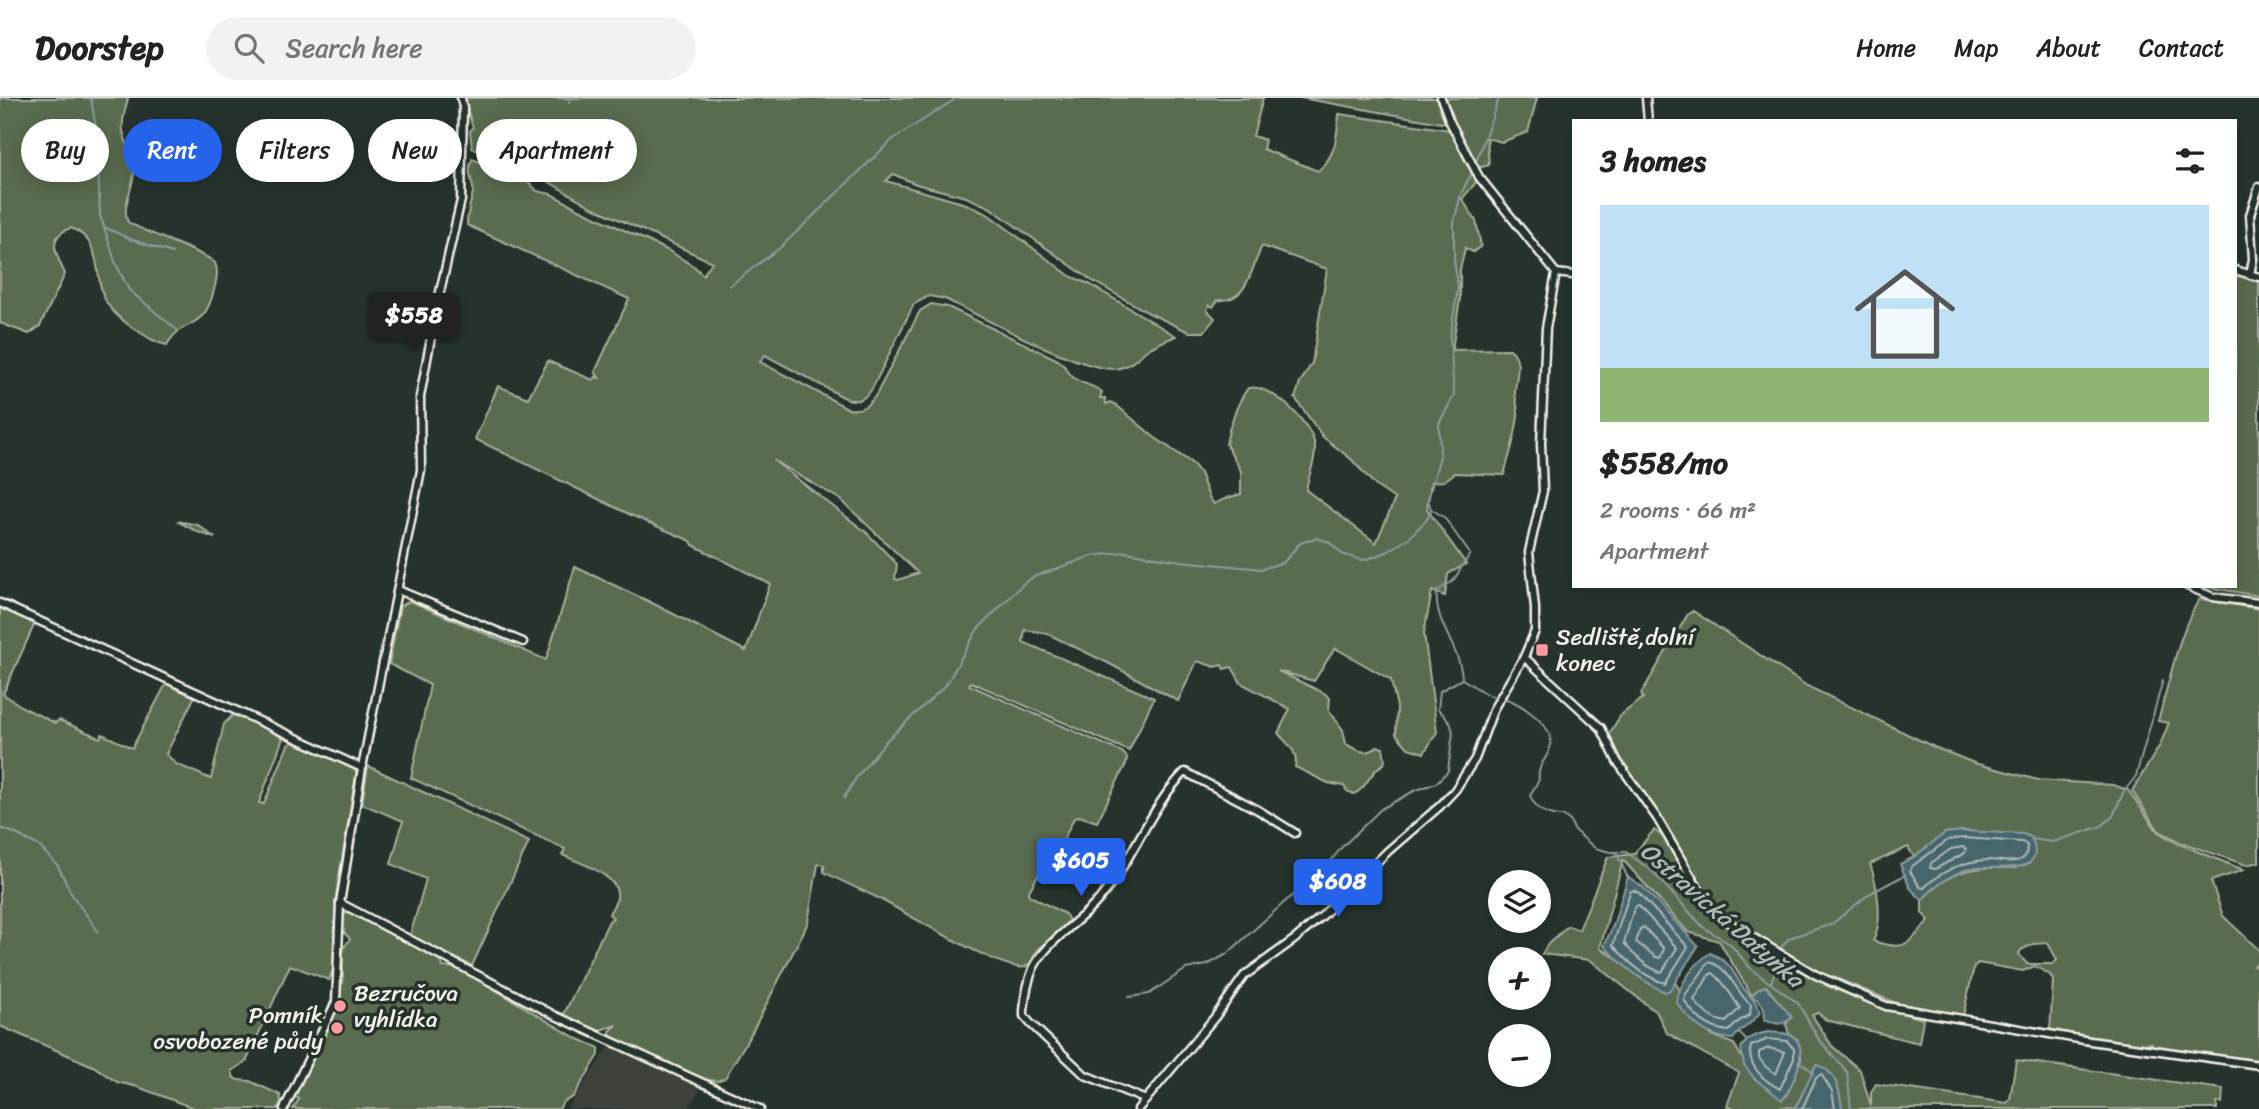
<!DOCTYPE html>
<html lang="en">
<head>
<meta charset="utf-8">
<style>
	body { margin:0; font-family:Sriracha,sans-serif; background:#f2f2f2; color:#222; height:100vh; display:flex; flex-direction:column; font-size:26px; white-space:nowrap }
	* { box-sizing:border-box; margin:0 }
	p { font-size:23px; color:#767676 }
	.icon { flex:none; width:38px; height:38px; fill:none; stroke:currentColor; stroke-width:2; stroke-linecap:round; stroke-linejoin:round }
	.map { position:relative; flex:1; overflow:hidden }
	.sheet { position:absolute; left:1572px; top:21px; width:665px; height:469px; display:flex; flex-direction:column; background:#fff; border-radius:0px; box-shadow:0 4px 18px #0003 }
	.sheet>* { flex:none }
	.hud { position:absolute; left:21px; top:21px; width:665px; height:63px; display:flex; gap:14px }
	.controls { position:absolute; left:1488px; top:772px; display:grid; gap:14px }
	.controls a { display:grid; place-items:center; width:63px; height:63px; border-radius:50%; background:#fff; box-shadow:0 4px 18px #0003; font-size:35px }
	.price { position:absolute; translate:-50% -60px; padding:0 16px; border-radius:7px; background:#2563eb; color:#fff; font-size:23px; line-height:46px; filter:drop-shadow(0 2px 4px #0008) }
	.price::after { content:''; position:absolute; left:50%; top:42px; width:21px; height:16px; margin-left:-10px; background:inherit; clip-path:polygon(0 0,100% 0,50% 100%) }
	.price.active { background:#222; color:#fff }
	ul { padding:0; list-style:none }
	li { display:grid; align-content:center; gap:14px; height:371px; padding:0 28px }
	li span { display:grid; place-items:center; height:217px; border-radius:0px; color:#555 }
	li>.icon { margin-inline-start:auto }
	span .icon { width:126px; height:126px; fill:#fffc; stroke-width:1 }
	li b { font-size:30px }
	h2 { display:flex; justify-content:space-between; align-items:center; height:84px; padding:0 28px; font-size:30px }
	.tag { padding:0 24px; border-radius:32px; background:#fff; box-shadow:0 4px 18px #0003; font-size:24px; line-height:63px }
	.tag.active { background:#2563eb; color:#fff }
	header { display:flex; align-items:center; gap:42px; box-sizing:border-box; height:98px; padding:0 35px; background:#fff; border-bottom:2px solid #e0e0e0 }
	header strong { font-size:33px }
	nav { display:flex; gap:38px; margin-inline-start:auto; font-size:24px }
	.search { width:490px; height:63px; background:#f2f2f2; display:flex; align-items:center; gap:18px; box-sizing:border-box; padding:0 24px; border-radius:38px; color:#767676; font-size:26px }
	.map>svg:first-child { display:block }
</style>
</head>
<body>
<header>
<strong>Doorstep</strong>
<div class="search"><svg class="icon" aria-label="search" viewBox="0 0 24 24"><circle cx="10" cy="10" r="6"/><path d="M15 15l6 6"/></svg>Search here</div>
<nav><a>Home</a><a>Map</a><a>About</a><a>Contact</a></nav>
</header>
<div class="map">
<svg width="2259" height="1011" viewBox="0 0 2259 1011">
	<rect width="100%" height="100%" fill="#26332d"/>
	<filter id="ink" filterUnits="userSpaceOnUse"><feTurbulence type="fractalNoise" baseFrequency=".0143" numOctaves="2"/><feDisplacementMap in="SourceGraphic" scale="14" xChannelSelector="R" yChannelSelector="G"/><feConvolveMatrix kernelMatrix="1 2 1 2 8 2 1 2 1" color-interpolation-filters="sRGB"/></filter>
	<g filter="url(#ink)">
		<polygon fill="#3c433a" points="612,944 704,985 688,1011 567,1011"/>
		<g fill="#5a6c4f" stroke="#a7ae9c" stroke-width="2" fill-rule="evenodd">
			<path d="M 0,0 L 128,0 C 126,10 121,23 123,33 C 126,50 136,54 134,75 C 133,91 121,109 128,124 C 143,134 211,157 215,165 C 219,173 216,184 214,192 C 212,200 209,210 203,217 C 191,230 179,226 167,247 C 156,245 147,239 138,233 C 123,224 107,211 102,194 C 95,169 100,142 71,130 C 44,139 58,159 65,176 L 40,228 L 29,236 L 0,225 Z"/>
			<path d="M 464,0 L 1263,0 L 1253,38 L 1265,42 L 1263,51 L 1318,73 C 1336,58 1337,38 1339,16 L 1450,32 L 1467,67 L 1478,82 L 1462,101 L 1476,123 L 1481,148 L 1473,154 L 1465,150 L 1460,171 L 1460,201 L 1452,252 L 1510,251 C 1523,261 1516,279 1515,293 C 1515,301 1518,308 1518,316 C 1517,336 1509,357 1504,377 L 1455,375 L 1444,383 L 1431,384 L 1427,411 L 1466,466 L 1448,476 L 1445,498 L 1432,493 L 1424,535 L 1437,634 L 1424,655 L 1408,650 L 1396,636 L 1397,609 L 1391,582 L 1335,550 L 1314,583 L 1278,573 L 1324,595 L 1330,600 L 1329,612 L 1343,632 L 1346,646 C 1357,652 1368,659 1377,648 L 1383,650 L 1385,661 L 1384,666 C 1370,672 1368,690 1354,696 L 1347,693 L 1344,688 L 1328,685 L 1295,669 C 1299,653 1287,646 1278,635 L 1290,611 L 1241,585 L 1232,569 L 1224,571 L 1222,567 L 1215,569 L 1197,563 L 1178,603 L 1110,566 L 1046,535 L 1025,532 L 1023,544 L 1154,600 L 1129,653 L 971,584 L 969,587 L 1122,654 L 1127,659 L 1126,666 L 1097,724 L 1079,718 L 1074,720 L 1061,747 L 1065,754 L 1056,772 L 1053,774 L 1042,770 L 1028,795 L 1030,798 L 1065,816 L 1069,822 C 1061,833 1047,841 1038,852 C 1034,857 1031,867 1025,869 C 1004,875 901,812 878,800 C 860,791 842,784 824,774 L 824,767 L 818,766 L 808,824 L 804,833 L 751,936 L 725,980 L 717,983 L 702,981 L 610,940 L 610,933 L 617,927 L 596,933 L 563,918 L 609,823 L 613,820 L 609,816 C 611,811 616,805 617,800 C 621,777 578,764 562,757 L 565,751 L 411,680 L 430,587 L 389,566 L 400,508 L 410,503 L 546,562 L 575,469 L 648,503 L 746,553 L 770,486 L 693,447 L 691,443 L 631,417 L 475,341 L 498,288 L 528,300 L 548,263 L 593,282 L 596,279 L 599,280 L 595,274 L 629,201 L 467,127 C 467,113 471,105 473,94 C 474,84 466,77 472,61 L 527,82 L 537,93 L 551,96 L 579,111 L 669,153 L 695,169 L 703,177 L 712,164 L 592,109 L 547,83 L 472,50 L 470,33 L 473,30 ZM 893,76 L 916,86 L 966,99 L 989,109 L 1091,182 L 1149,215 L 1189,234 L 1204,234 L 1215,220 L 1207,212 L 1209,207 L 1213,209 L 1218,202 C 1248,205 1251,170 1262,148 L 1327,171 L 1312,265 L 1300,285 L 1295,300 L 1323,339 L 1351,361 L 1376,388 L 1395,401 L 1376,445 L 1306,392 C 1308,378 1316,363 1315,349 C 1314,327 1270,284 1248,290 C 1237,305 1229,328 1226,346 L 1241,373 L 1241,396 L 1227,400 L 1214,406 L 1209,399 L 1200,375 L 1193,366 L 1154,339 L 1115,306 L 1111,304 L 1106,306 L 1105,300 L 1100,300 L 1102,294 C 1094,287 1083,287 1074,280 C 1067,275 1066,267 1058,262 L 948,209 L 931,206 L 920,213 L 876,297 C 869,307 862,313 849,311 L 760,264 L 765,257 L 845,300 C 857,305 864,302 872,291 L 914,206 L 929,198 L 945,201 C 978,217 1091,279 1120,270 C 1132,267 1138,259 1147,252 C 1156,246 1166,242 1176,238 L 1089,186 L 1070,178 L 989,117 L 966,106 L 886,83 ZM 773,362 L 841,402 L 918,475 L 898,482 L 895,481 L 897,466 L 866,434 Z"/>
			<polygon points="1301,0 1436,0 1446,23 1441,25"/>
			<polygon points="1440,0 1537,0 1528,34 1502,44 1487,40 1489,67 1478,70"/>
			<polygon points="2235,177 2259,184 2259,498 2201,488 2235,488"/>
			<polygon points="177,423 198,427 215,440 198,434"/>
			<path d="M 2200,501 L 2259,511 L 2259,764 L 2246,767 L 2180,744 L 2159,733 L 2132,693 L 2160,647 L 2169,625 L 2158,623 C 2168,590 2180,527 2200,501 Z"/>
			<polygon points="0,510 35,525 3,596 24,610 55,625 59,622 100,640 102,636 132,650 167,584 195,598 166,656 176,666 211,681 224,626 233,617 253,623 283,640 259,705 264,706 288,647 292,644 357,671 336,797 334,870 329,882 290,867 246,964 232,973 234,980 238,982 250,983 280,997 281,1004 278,1011 196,1011 138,989 117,984 93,968 0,928"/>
			<path d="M 1693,513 L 1807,588 L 1934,649 L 1974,665 L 2038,682 L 2113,687 L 2128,692 L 2158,734 L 2179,746 L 2244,772 L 2211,783 L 2223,818 L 2259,852 L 2259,863 L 2253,868 L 2259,870 L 2259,965 L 2152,949 L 2152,945 L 2146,945 L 2145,948 L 2050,934 L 2053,882 L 2050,877 L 2035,868 L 2023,873 L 1978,865 L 1974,869 L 1963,918 L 1896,905 L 1831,878 L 1825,887 L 1871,906 L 1923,921 L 1919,945 L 1826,922 L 1818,915 L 1812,917 L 1832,948 L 1860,972 L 1871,1008 L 1871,994 L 1876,986 L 2007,1005 L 2010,1001 L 2016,962 L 2223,991 L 2222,1005 L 2217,1005 L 2217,1011 L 1842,1011 C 1839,990 1835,977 1816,967 L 1796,1009 L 1733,1011 L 1727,1008 L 1739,975 L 1667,935 L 1657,915 L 1590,862 L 1542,856 L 1548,846 L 1568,828 L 1579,832 L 1608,759 L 1634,756 L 1654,732 L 1668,742 L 1705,809 L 1715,808 L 1623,664 L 1609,636 L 1621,617 L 1643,600 L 1641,596 L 1688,516 ZM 1962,733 L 1999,736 L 2015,770 C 1973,769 1952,770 1922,802 L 1922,815 L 1929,822 C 1908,846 1906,854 1873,843 C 1884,824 1877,785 1870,766 L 1908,749 L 1914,759 L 1946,735 ZM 1623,762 L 1688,834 L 1719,843 L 1752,898 L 1756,893 L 1766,888 L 1791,919 L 1786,926 L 1789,936 L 1797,941 L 1801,955 L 1801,961 L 1786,998 L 1754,980 L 1734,946 L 1711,937 L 1675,885 L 1669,892 L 1600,850 ZM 2048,845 L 2057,862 L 2053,866 L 2027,866 L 2019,856 L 2021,852 L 2033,846 Z"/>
			<polygon points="368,668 529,744 472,868 410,838 426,781 391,766 403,723 362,706"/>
			<polygon points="348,814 351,814 441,862 443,869 456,870 472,878 576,940 599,950 599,957 573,999 563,1004 559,1011 293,1011 299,1001 294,998 340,898 341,884 343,885 343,851 350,841 343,833 344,817"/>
		</g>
		<g fill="#47656d" stroke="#8c9d9e" stroke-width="2">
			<path d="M 1962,733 L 2023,736 L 2031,739 C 2051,783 1988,765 1969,771 C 1951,776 1934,789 1922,802 L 1910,790 L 1900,766 L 1914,759 L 1945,735 Z"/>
			<path d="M 1628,779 L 1643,789 L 1698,848 L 1670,892 L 1665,894 C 1641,883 1622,867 1604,848 L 1613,828 Z"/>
			<polygon points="1773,853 1787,864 1790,875 1788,878 1768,865 1766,861"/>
			<path d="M 1710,855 C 1732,864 1732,874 1744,891 C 1751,899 1757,904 1760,914 C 1753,926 1741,930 1733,941 C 1706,939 1692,925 1677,905 C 1677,888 1696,864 1710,855 Z"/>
			<path d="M 1765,888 L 1792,919 C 1782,929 1776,926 1764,921 C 1767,910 1761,904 1752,898 L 1756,893 Z"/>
			<path d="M 1768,934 C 1776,935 1789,934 1795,940 C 1809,952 1792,991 1782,1002 L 1754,980 L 1744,967 L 1741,950 C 1748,939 1756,936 1768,934 Z"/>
			<path d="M 1816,967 C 1836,971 1840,993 1842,1011 L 1798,1011 L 1796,1009 Z"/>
		</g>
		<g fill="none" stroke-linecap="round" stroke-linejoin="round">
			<g stroke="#afb9b7" stroke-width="2">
				<path d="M 1963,740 L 2022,744 L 2027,747 C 2026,753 2028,758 2022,761 C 2013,766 1999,762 1989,762 C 1965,762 1941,773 1924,790 L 1920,789 L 1910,773 L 1911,769 L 1948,742 Z"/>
				<polygon points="1963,749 1966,751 1965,755 1935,771 1930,770 1931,765 1951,751"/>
				<path d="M 1633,792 L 1639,795 L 1688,849 L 1665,885 C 1645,880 1627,863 1613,847 L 1630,794 Z"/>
				<path d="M 1638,807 L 1677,850 L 1662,874 C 1648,871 1633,857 1624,845 L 1634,810 Z"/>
				<polygon points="1644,829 1664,851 1660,860 1656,859 1636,844 1640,831"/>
				<path d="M 1709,864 C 1730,869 1735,894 1751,907 L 1750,917 L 1739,923 L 1729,933 C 1708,931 1695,919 1684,902 L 1686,896 Z"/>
				<path d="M 1713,875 C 1725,884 1731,898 1740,910 L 1726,924 C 1712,922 1702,913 1694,902 L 1709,877 Z"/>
				<path d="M 1768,941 L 1787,943 L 1794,951 L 1794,960 L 1780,991 C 1764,983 1746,967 1751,948 Z"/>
				<polygon points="1769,950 1785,954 1776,976 1766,969 1759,960 1759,954"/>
				<polyline points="1802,1011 1816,980 1821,976 1832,993 1835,1011"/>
			</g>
			<g stroke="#8c9d9e" stroke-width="2">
				<polyline points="91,0 97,37 100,117 116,166 129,192 177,232"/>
				<polyline points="569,5 570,0"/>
				<polyline points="1475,67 1499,0"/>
				<path d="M 1473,72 L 1461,96 L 1454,123 L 1454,161 L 1458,190 L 1450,239 L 1454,298 L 1439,325 L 1440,358 L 1428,402 L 1431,411 L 1444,419 L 1470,456 L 1453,483 L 1437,493 C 1433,524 1461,550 1462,581 L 1488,597 L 1498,599"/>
				<polyline points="104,129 130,141 172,155"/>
				<polyline points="729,188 781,149 892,42 957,0"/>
				<path d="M 1504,600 C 1520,605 1552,626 1551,645 C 1550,659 1536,667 1539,682 L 1530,697 C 1535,712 1549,718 1564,718 L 1570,723 L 1575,733 L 1595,750 L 1610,754 L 1626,754 L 1652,773 L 1703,829 L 1730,846 L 1752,872 L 1798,905 L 1818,940 L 1847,974 L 1851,1011"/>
				<polyline points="844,700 856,680 886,643 946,587 977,532 1023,486 1033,479 1092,458 1126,454 1180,463 1262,471 1284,464 1300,445 1317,440 1329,444 1342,456 1361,462 1368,461 1387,454 1409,440 1428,420 1431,411"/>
				<polyline points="0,730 12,734 39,748 58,768 72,797 98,833"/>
				<polyline points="2032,741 2053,744 2102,728 2113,718 2123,695 2136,678 2163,582"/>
				<polyline points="1616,754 1628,780"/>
				<polyline points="1779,852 1789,840 1832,826 1869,796 1905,777"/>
				<polyline points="1771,885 1776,870"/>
				<polyline points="1129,899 1149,896 1186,871 1207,867 1227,856 1287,802 1319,778 1341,750 1381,711 1414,693 1436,685 1448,673 1453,634 1450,624 1438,611 1440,593 1462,581"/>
				<polyline points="1739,935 1747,943"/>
				<polyline points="1798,963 1814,974"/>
			</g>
			<defs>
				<g id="minor">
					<polyline points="1441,0 1450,24 1479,79 1556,175 1573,177"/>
					<polyline points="1646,0 1648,23"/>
					<polyline points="2235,172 2259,179"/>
					<polyline points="2250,177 2253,161 2250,117 2259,89"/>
					<polyline points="2187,488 2213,499 2259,505"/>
					<polyline points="398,492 523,544"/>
					<polyline points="0,505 362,670"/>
					<polyline points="1524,559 1601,630 1617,663 1657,720 1709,809 1732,827 1816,877 1886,908 2090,943 2259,967"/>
					<polyline points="340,805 556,918 760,1011"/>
					<path d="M 1146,1002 L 1085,977 L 1031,926 L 1024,918 L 1024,913 C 1025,899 1028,883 1033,871 C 1043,848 1075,826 1093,808 C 1132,768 1146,713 1185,674 L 1258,712 L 1295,735"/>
					<polyline points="284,1011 336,904 340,805 362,670 421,372 420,299 437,207 461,102 463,10 461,0"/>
					<polyline points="1138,1011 1215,919 1244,878 1295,841 1321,819 1388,753 1440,708 1455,692 1475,661 1494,610 1524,559 1535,533 1535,510 1529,454 1543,393 1541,346 1546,230 1556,175"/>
				</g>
			</defs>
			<use href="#minor" stroke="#f4f1e8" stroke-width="11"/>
			<use href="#minor" stroke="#26332d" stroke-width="6"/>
		</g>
	</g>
	<g fill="#ff9aa2" stroke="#26332d" stroke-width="2.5">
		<rect x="1535" y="545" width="14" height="14" rx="3.5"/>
		<circle cx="340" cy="908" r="7"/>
		<circle cx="337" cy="930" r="7"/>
	</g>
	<g text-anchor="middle" stroke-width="7" stroke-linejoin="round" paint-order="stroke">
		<g font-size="23" fill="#f4f1e8" stroke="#26332d" text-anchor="start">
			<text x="1556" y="547">Sedliště,dolní<tspan x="1556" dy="26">konec</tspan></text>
			<text x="354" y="903">Bezručova<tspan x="354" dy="26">vyhlídka</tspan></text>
			<text x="323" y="925" text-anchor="end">Pomník<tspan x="323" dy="26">osvobozené půdy</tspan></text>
		</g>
		<g font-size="24" font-style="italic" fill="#afb9b7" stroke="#26332d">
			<text transform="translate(1722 817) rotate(41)" y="8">Ostravická Datyňka</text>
		</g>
	</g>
</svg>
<div class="controls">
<a><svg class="icon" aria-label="layers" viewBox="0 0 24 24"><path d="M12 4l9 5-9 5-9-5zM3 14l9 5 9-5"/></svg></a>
<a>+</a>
<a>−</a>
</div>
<b class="price active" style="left:414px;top:255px">$558</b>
<b class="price" style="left:1081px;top:800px">$605</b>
<b class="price" style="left:1338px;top:821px">$608</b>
<div class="hud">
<a class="tag">Buy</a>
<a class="tag active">Rent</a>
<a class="tag">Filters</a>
<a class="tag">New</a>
<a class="tag">Apartment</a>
</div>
<section class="sheet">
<h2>3 homes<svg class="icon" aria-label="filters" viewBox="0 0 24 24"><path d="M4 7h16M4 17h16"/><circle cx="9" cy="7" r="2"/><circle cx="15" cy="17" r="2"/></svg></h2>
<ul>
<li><span style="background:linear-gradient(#bfe0f5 75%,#8fb573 0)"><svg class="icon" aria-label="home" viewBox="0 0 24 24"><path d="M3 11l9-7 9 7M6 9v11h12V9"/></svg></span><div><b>$558/mo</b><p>2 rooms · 66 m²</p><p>Apartment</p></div></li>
</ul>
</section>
</div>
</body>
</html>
